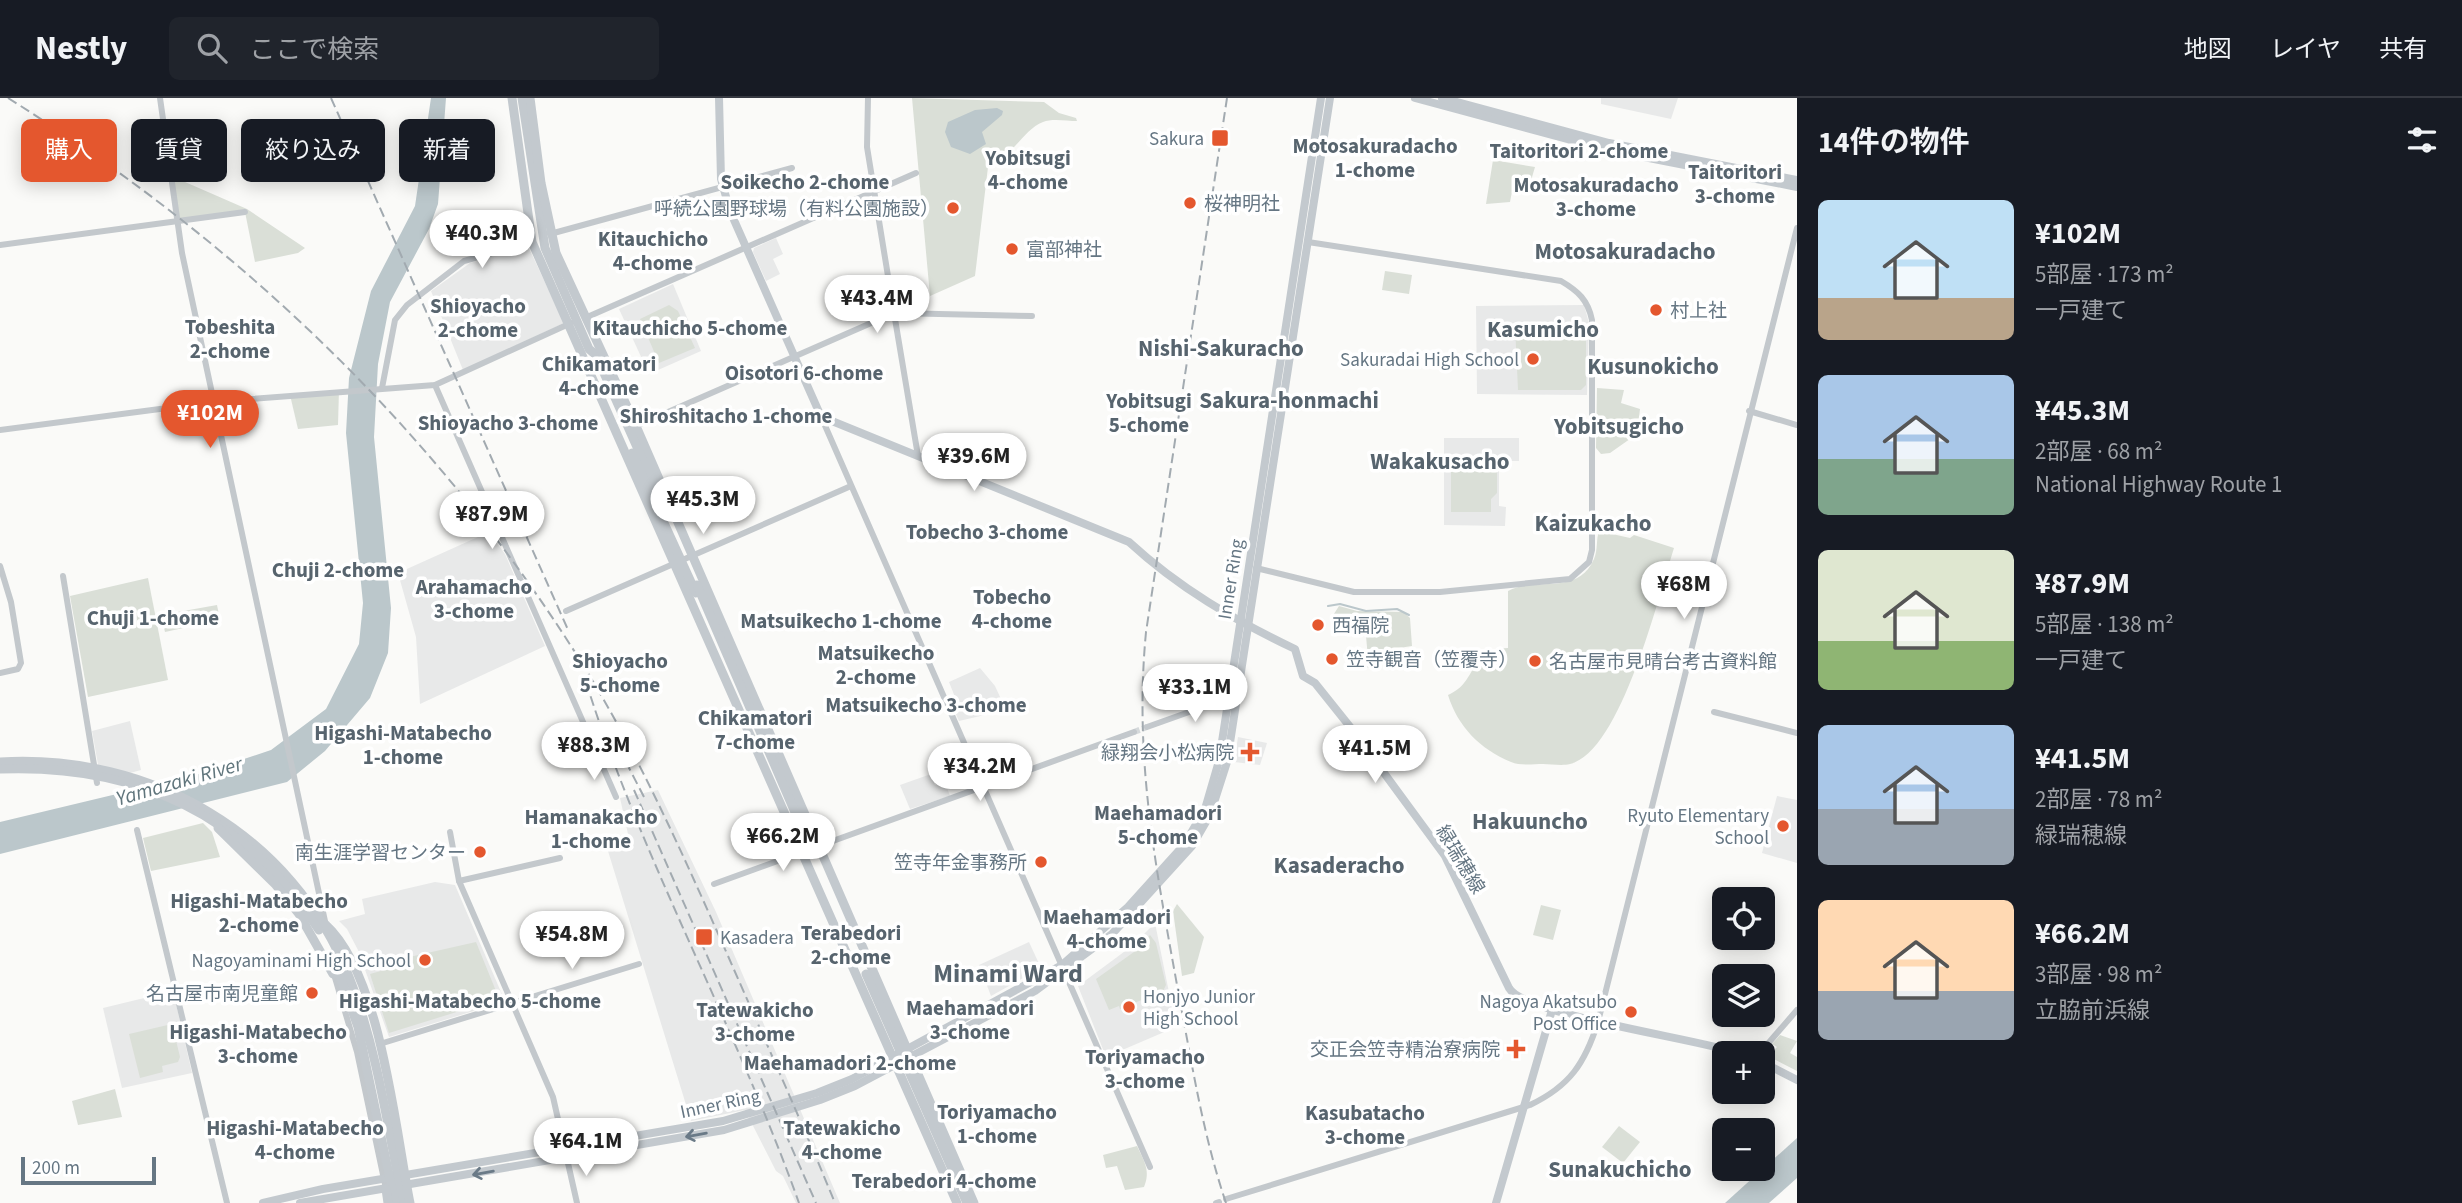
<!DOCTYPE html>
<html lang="ja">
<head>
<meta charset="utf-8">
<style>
	body { margin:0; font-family:"Source Sans 3","Noto Sans JP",sans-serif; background:#20242c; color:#f1f3f6; height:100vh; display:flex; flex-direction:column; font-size:26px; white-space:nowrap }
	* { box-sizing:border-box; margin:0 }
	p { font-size:23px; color:#9ea1a6 }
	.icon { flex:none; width:38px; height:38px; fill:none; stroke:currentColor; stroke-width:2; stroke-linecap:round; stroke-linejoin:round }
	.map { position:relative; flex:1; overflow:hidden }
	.sheet { display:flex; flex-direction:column; background:#171b24; width:665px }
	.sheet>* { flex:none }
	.top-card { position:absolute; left:21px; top:21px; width:665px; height:63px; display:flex; gap:14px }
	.buttons { position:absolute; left:1712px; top:789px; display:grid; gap:14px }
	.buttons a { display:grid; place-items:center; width:63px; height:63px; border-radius:10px; background:#171b24; box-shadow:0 4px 18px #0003; font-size:35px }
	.scale { position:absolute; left:21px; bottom:18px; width:135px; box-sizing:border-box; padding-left:7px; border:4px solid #657683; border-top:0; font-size:19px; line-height:24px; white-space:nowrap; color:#657683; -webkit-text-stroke:5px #fff; paint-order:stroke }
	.price { position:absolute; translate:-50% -60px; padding:0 16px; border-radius:24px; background:#fff; color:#222; font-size:23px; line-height:46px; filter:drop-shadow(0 2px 4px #0008) }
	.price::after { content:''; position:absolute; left:50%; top:42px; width:21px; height:16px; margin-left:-10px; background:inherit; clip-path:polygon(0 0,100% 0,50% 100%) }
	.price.active { background:#e4572e; color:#fff }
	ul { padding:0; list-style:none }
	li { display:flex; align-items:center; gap:21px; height:175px; padding:0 21px }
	li span { display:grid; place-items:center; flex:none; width:196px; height:140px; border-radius:10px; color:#555 }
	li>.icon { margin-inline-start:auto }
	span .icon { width:84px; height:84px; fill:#fffc; stroke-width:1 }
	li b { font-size:30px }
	h2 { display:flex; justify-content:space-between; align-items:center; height:84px; padding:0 21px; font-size:30px }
	.tag { padding:0 24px; border-radius:10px; background:#171b24; box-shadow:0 4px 18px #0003; font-size:24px; line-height:63px }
	.tag.active { background:#e4572e; color:#fff }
	header { display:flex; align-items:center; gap:42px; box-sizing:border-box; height:98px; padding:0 35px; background:#171b24; border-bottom:2px solid #363941 }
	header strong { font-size:33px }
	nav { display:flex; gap:38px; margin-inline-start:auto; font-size:24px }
	.search { width:490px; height:63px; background:#20242c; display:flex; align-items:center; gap:18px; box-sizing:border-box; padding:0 24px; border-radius:10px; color:#9ea1a6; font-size:26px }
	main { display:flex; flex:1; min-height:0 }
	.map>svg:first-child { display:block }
</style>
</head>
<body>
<header>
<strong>Nestly</strong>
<div class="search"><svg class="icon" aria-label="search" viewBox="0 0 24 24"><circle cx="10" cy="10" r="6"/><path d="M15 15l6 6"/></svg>ここで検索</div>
<nav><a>地図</a><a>レイヤ</a><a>共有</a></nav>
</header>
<main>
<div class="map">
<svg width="1797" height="1105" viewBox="0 0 1797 1105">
	<rect width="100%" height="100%" fill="#fafaf8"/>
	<g fill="#e8e9e9">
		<polygon points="1601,0 1678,0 1671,21 1601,6"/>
		<polygon points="776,140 783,156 773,161 780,176 766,183 753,154 754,150"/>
		<polygon points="528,148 564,225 463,272 431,193 470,165"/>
		<polygon points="673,186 701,253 649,276 619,211"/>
		<polygon points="1584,207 1589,225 1587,297 1477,296 1476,208"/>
		<polygon points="1444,340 1519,340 1519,363 1499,363 1499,408 1506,409 1505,428 1444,427"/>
		<polygon points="489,434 505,456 545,548 420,606 416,539 398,475"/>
		<polygon points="980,570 995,588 1006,612 959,623 949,601 955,599 949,584"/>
		<polygon points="130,623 141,672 101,683 92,633"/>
		<polygon points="1238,639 1267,645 1260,667 1234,664"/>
		<polygon points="931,676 935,687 945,684 950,698 910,711 900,687"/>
		<polygon points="658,692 716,814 840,1105 796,1105 783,1078 776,1073 745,1012 691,1023 604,740 628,736 620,700"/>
		<polygon points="1777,698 1797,702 1797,765 1762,755"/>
		<polygon points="435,784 455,787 504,901 503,904 389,939 358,852 347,831 339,823 365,816 362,801"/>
		<polygon points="1155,825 1176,929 1106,959 1078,888 1132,848"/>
		<polygon points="1029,844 1041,870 991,898 979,867"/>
		<polygon points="173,893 192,975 122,990 103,910"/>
	</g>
	<g fill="#dadfd7">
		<path d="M 912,0 L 1044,4 L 1059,15 L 1076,20 L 1077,23 C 1067,23 1052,20 1043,24 C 1023,32 1015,56 988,69 L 975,178 L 930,198 Z"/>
		<polygon points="1493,62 1535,69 1530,86 1514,83 1510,104 1486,106"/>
		<polygon points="169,77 247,111 305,150 298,155 255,164 245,114 177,123"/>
		<polygon points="1385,173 1412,177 1409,196 1382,192"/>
		<polygon points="669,207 678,213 695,250 659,265 640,221"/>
		<polygon points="1541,225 1586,225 1586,287 1581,292 1518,292 1515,228"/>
		<polygon points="1597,290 1624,292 1621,305 1640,311 1637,336 1610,355 1601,356 1596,350"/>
		<polygon points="339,292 338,327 298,331 290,297"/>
		<polygon points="1492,369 1497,371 1497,395 1491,401 1491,414 1451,414 1451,370"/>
		<path d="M 1599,433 L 1630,440 L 1634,437 L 1674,450 C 1659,497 1621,654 1570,666 C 1562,668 1551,666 1543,666 C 1533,666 1520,668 1511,664 C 1480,651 1458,629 1448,597 C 1479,584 1467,551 1508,550 L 1508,493 C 1536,478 1577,499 1594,461 C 1598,452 1596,441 1599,433 Z"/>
		<polygon points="148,480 168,582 88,599 70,498"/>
		<polygon points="217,507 220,522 165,534 161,517"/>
		<polygon points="1339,508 1357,513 1404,514 1410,520 1412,548 1399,550 1397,567 1373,560 1370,570 1364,569 1368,560 1365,527 1360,522 1332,519"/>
		<polygon points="203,725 212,734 220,759 151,773 143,740"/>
		<polygon points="1177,806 1204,839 1194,875 1182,878 1173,813"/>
		<polygon points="1541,807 1561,812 1553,842 1533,837"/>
		<polygon points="1150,837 1156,845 1166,887 1163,893 1120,911 1119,908 1109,912 1096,881 1134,854"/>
		<polygon points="476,844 496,893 492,903 389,935 370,876 406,866 405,860"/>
		<polygon points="172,926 180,959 178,964 162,968 163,974 140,980 129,936"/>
		<polygon points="1780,937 1797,943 1790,955 1797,959 1797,973 1768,958 1777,949 1772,946"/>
		<polygon points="115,991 122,1019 78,1027 72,1003"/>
		<polygon points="1619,1028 1640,1044 1623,1065 1602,1049"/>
		<path d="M 1137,1048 C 1144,1063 1151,1073 1144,1089 L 1125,1092 L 1117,1068 L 1106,1070 L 1103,1057 Z"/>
	</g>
	<g fill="#bbc7cb">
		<polygon points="431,0 446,0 438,106 429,131 390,204 378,266 374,339 391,510 388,555 370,600 325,653 287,684 0,756 0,724 196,677 271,652 326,611 359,546 363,505 346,335 349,280 371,193 415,108"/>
		<polygon points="997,10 1003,13 1002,17 982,34 986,46 970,56 951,49 945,34 948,24 975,12"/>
		<polygon points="1797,1040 1797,1080 1769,1105 1725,1105"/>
	</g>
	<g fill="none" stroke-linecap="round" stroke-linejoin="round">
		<polyline stroke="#bbc7cb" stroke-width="2" points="1328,508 1340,506 1366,513 1397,511 1409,517"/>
		<polyline stroke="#d5d9db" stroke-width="6" stroke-dasharray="6 3" stroke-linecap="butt" points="1134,634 1147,629"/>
		<g stroke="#c3c8cc" stroke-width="6">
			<polyline points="160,0 182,155 326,828"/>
			<polyline points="550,136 792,70"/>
			<polyline points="0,147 245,114"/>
			<polyline points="585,220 916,75"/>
			<polyline points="435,287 616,699"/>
			<polyline points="382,290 395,222 407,207 464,163 532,144"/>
			<polyline points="1749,313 1797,327"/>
			<polyline points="823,323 1150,1069"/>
			<polyline points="636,328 894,215 867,49 868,0"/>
			<polyline points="0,332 213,304 435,287 571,225"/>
			<polyline points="918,358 894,215 1032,218"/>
			<polyline points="0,468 11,504 21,565 18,571 0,575"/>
			<path d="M 1256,470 L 1354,494 L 1440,494 L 1570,481 L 1589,464 L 1592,452 L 1592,222 C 1588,202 1578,193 1561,183 L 1308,144"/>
			<polyline points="63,478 97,685"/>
			<polyline points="566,513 851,388"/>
			<polyline points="1714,614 1797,635"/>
			<polyline points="1147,629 1231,599"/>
			<polyline points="137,732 227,1105"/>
			<polyline points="450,734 459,783 553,999 577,1105"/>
			<polyline points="459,783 560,760"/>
			<polyline points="714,786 1134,634"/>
			<polyline points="333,873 357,954 386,1091"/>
			<polyline points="383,945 639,866"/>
			<polyline points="1759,956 1797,912"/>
			<path d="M 1226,1101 L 1530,1007 C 1570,988 1585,965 1598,924 L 1797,130"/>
			<polyline points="1216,1105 1219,1104"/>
		</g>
		<g stroke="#c3c9ce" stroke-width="8">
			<path d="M 719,0 L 721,81 L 730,113 L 823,323 L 827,321 L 1129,444 C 1179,490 1234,522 1295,551 L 1303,578 L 1315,585 L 1351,630 L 1445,758 L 1509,890 C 1524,917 1700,941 1742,956"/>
			<polyline points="1415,0 1608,52 1797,89"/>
			<polyline points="1442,0 1609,45 1797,82"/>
			<polyline points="1762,964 1797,982"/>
			<polyline points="263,1105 323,1091 723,1023 817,995 852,981 1062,867 1128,809 1184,747 1205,711 1219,663 1321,0"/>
			<polyline points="300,1105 724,1032 820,1002 855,988 1035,893 1112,836 1192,748 1210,717 1227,664 1330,0"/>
			<polyline points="1496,1105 1552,912"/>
		</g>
		<g stroke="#c3c9ce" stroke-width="9">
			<polyline points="512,0 532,144 957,1105"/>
			<polyline points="522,0 545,150 589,251 596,257"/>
			<polyline points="530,0 541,85 556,155 636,328 974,1105"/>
			<polyline points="600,266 657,394"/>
			<polyline points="632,355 696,495"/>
			<polyline points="697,487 797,719"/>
			<path d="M 0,664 C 150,655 293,736 349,879 C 377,950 388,1030 403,1105"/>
			<path d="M 0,671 C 136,666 244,715 319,832"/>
			<polyline points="218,730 275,786 299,816 333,876"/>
			<path d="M 325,826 C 381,876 395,1031 410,1105"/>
			<polyline points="332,856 358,929 395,1105"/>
			<polyline points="866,876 967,1105"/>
			<polyline points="386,1091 388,1105"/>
		</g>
		<g stroke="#a2aab0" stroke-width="2" stroke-dasharray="10 5" stroke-linecap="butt">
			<path d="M 8,0 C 240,145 438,334 583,567 C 640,659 684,759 728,858 C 764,940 801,1022 835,1105"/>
			<polyline points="331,0 569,534"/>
			<path d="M 586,584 C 642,763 736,928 799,1105"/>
			<polyline points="612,637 644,699"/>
			<polyline points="634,692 816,1105"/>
			<path d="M 1226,1105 C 1202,1034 1191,960 1177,887 C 1155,765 1134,659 1146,534 L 1227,0"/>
		</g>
	</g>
	<defs><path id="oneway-shaft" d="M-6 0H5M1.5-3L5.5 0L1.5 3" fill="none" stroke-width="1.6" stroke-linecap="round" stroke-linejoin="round" transform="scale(1.75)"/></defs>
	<g stroke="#6a7a87">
		<use href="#oneway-shaft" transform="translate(696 1037) rotate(170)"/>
		<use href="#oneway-shaft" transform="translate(483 1075) rotate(170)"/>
	</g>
	<g fill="#e4572e" stroke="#fff" stroke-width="2.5">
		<rect x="1211" y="31" width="18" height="18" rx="3.5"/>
		<circle cx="1190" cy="105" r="7"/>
		<circle cx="953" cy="110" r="7"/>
		<circle cx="1012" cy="151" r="7"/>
		<circle cx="1656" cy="212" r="7"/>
		<circle cx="1533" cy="261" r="7"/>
		<circle cx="1318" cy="527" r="7"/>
		<circle cx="1332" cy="561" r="7"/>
		<circle cx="1535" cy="563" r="7"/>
		<path d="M1246.5 643.5h7v7h7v7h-7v7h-7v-7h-7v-7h7z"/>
		<circle cx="1783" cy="728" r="7"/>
		<circle cx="480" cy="754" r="7"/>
		<circle cx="1041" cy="764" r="7"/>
		<rect x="695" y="830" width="18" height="18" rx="3.5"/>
		<circle cx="425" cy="862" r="7"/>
		<circle cx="312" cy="895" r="7"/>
		<circle cx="1129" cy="909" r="7"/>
		<circle cx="1631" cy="914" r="7"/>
		<path d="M1512.5 940.5h7v7h7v7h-7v7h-7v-7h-7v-7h7z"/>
	</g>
	<g text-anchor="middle" stroke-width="7" stroke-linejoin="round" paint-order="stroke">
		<g font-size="19" fill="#657683" stroke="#fff" text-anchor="end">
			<text x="1204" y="47">Sakura</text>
			<text x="1204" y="112" text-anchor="start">桜神明社</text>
			<text x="939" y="117">呼続公園野球場（有料公園施設）</text>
			<text x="1026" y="158" text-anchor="start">富部神社</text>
			<text x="1670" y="219" text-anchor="start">村上社</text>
			<text x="1519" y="268">Sakuradai High School</text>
			<text x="1332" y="534" text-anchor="start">西福院</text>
			<text x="1346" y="568" text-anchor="start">笠寺観音（笠覆寺）</text>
			<text x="1549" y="570" text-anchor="start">名古屋市見晴台考古資料館</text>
			<text x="1234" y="661">緑翔会小松病院</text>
			<text x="1769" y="724">Ryuto Elementary<tspan x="1769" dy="22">School</tspan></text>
			<text x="466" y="761">南生涯学習センター</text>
			<text x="1027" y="771">笠寺年金事務所</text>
			<text x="720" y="846" text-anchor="start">Kasadera</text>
			<text x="411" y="869">Nagoyaminami High School</text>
			<text x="298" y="902">名古屋市南児童館</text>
			<text x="1143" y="905" text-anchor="start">Honjyo Junior<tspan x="1143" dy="22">High School</tspan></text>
			<text x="1617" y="910">Nagoya Akatsubo<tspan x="1617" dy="22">Post Office</tspan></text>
			<text x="1500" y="958">交正会笠寺精治寮病院</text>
		</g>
		<g font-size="19" fill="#657683" stroke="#fff">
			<text transform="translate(1230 481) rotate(-81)" y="7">Inner Ring</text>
			<text transform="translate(1461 761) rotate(59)" y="7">緑瑞穂線</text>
			<text transform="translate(720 1005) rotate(-12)" y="7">Inner Ring</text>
		</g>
		<g font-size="21" font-weight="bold" fill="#57646e" stroke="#fff">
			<text x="1375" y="55">Motosakuradacho<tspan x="1375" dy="24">1-chome</tspan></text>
			<text x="1579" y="60">Taitoritori 2-chome</text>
			<text x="1028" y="67">Yobitsugi<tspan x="1028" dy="24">4-chome</tspan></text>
			<text x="1735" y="81">Taitoritori<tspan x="1735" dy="24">3-chome</tspan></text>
			<text x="805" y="91">Soikecho 2-chome</text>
			<text x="1596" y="94">Motosakuradacho<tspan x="1596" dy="24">3-chome</tspan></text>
			<text x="653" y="148">Kitauchicho<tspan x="653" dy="24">4-chome</tspan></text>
			<text x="478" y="215">Shioyacho<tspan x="478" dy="24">2-chome</tspan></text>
			<text x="230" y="236">Tobeshita<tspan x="230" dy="24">2-chome</tspan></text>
			<text x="690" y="237">Kitauchicho 5-chome</text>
			<text x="599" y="273">Chikamatori<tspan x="599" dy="24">4-chome</tspan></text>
			<text x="804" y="282">Oisotori 6-chome</text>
			<text x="1149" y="310">Yobitsugi<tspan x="1149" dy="24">5-chome</tspan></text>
			<text x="726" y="325">Shiroshitacho 1-chome</text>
			<text x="508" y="332">Shioyacho 3-chome</text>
			<text x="987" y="441">Tobecho 3-chome</text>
			<text x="338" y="479">Chuji 2-chome</text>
			<text x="474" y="496">Arahamacho<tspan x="474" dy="24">3-chome</tspan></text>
			<text x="1012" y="506">Tobecho<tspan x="1012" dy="24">4-chome</tspan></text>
			<text x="153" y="527">Chuji 1-chome</text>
			<text x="841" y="530">Matsuikecho 1-chome</text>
			<text x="876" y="562">Matsuikecho<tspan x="876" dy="24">2-chome</tspan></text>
			<text x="620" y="570">Shioyacho<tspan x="620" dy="24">5-chome</tspan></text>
			<text x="926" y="614">Matsuikecho 3-chome</text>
			<text x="755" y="627">Chikamatori<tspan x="755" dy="24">7-chome</tspan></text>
			<text x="403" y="642">Higashi-Matabecho<tspan x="403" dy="24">1-chome</tspan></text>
			<text x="1158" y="722">Maehamadori<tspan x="1158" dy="24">5-chome</tspan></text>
			<text x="591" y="726">Hamanakacho<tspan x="591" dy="24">1-chome</tspan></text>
			<text x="259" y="810">Higashi-Matabecho<tspan x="259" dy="24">2-chome</tspan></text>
			<text x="1107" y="826">Maehamadori<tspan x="1107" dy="24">4-chome</tspan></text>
			<text x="851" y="842">Terabedori<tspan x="851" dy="24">2-chome</tspan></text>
			<text x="470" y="910">Higashi-Matabecho 5-chome</text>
			<text x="970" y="917">Maehamadori<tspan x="970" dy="24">3-chome</tspan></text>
			<text x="755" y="919">Tatewakicho<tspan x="755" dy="24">3-chome</tspan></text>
			<text x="258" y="941">Higashi-Matabecho<tspan x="258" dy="24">3-chome</tspan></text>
			<text x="1145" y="966">Toriyamacho<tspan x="1145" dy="24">3-chome</tspan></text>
			<text x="850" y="972">Maehamadori 2-chome</text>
			<text x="997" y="1021">Toriyamacho<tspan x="997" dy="24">1-chome</tspan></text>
			<text x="1365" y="1022">Kasubatacho<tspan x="1365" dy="24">3-chome</tspan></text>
			<text x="295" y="1037">Higashi-Matabecho<tspan x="295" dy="24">4-chome</tspan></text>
			<text x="842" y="1037">Tatewakicho<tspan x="842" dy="24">4-chome</tspan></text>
			<text x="944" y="1090">Terabedori 4-chome</text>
		</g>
		<g font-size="21" font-style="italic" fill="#60757c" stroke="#fff">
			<text transform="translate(179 683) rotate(-16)" y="7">Yamazaki River</text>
		</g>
		<g font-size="23" font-weight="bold" fill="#57646e" stroke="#fff">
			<text x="1625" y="161">Motosakuradacho</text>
			<text x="1543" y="239">Kasumicho</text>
			<text x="1221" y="258">Nishi-Sakuracho</text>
			<text x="1653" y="276">Kusunokicho</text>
			<text x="1289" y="310">Sakura-honmachi</text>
			<text x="1619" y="336">Yobitsugicho</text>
			<text x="1440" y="371">Wakakusacho</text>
			<text x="1593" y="433">Kaizukacho</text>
			<text x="1530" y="731">Hakuuncho</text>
			<text x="1339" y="775">Kasaderacho</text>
			<text x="1620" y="1079">Sunakuchicho</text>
		</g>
		<g font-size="26" font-weight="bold" fill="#57646e" stroke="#fff">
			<text x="1008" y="884">Minami Ward</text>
		</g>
	</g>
</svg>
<div class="buttons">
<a><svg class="icon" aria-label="locate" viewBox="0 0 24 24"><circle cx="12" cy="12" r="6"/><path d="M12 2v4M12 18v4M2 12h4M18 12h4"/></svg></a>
<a><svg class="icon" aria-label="layers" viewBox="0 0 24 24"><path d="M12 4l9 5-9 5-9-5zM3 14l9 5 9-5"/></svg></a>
<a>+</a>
<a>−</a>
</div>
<div class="scale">200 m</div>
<b class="price" style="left:482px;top:172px">¥40.3M</b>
<b class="price" style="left:877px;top:237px">¥43.4M</b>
<b class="price active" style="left:210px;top:352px">¥102M</b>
<b class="price" style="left:974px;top:395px">¥39.6M</b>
<b class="price" style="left:703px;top:438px">¥45.3M</b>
<b class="price" style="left:492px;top:453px">¥87.9M</b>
<b class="price" style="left:1684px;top:523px">¥68M</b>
<b class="price" style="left:1195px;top:626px">¥33.1M</b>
<b class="price" style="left:594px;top:684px">¥88.3M</b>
<b class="price" style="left:1375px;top:687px">¥41.5M</b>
<b class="price" style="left:980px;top:705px">¥34.2M</b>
<b class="price" style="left:783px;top:775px">¥66.2M</b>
<b class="price" style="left:572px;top:873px">¥54.8M</b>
<b class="price" style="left:586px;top:1080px">¥64.1M</b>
<div class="top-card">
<a class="tag active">購入</a>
<a class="tag">賃貸</a>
<a class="tag">絞り込み</a>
<a class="tag">新着</a>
</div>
</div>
<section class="sheet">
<h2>14件の物件<svg class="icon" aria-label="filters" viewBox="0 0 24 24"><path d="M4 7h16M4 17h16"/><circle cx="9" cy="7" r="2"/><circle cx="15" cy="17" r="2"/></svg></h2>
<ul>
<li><span style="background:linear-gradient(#bfe0f5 70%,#b9a48a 0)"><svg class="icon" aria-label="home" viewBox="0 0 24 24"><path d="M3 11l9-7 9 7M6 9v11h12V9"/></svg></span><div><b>¥102M</b><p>5部屋 · 173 m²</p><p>一戸建て</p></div></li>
<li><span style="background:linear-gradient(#a9c7e8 60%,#7fa58c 0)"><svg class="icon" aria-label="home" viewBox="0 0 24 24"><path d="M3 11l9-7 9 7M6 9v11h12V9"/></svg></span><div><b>¥45.3M</b><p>2部屋 · 68 m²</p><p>National Highway Route 1</p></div></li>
<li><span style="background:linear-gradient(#dfe7d0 65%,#8fb573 0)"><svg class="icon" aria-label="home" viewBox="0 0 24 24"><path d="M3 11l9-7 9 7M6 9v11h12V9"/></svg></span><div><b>¥87.9M</b><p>5部屋 · 138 m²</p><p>一戸建て</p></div></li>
<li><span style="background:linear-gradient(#a9c7e8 60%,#9aa5b1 0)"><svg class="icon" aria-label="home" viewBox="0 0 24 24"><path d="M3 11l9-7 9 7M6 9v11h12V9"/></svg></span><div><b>¥41.5M</b><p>2部屋 · 78 m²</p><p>緑瑞穂線</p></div></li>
<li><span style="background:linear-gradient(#ffd9b3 65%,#9aa5b1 0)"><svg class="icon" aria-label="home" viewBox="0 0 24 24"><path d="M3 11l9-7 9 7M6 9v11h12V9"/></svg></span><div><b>¥66.2M</b><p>3部屋 · 98 m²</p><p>立脇前浜線</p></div></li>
</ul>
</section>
</main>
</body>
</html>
